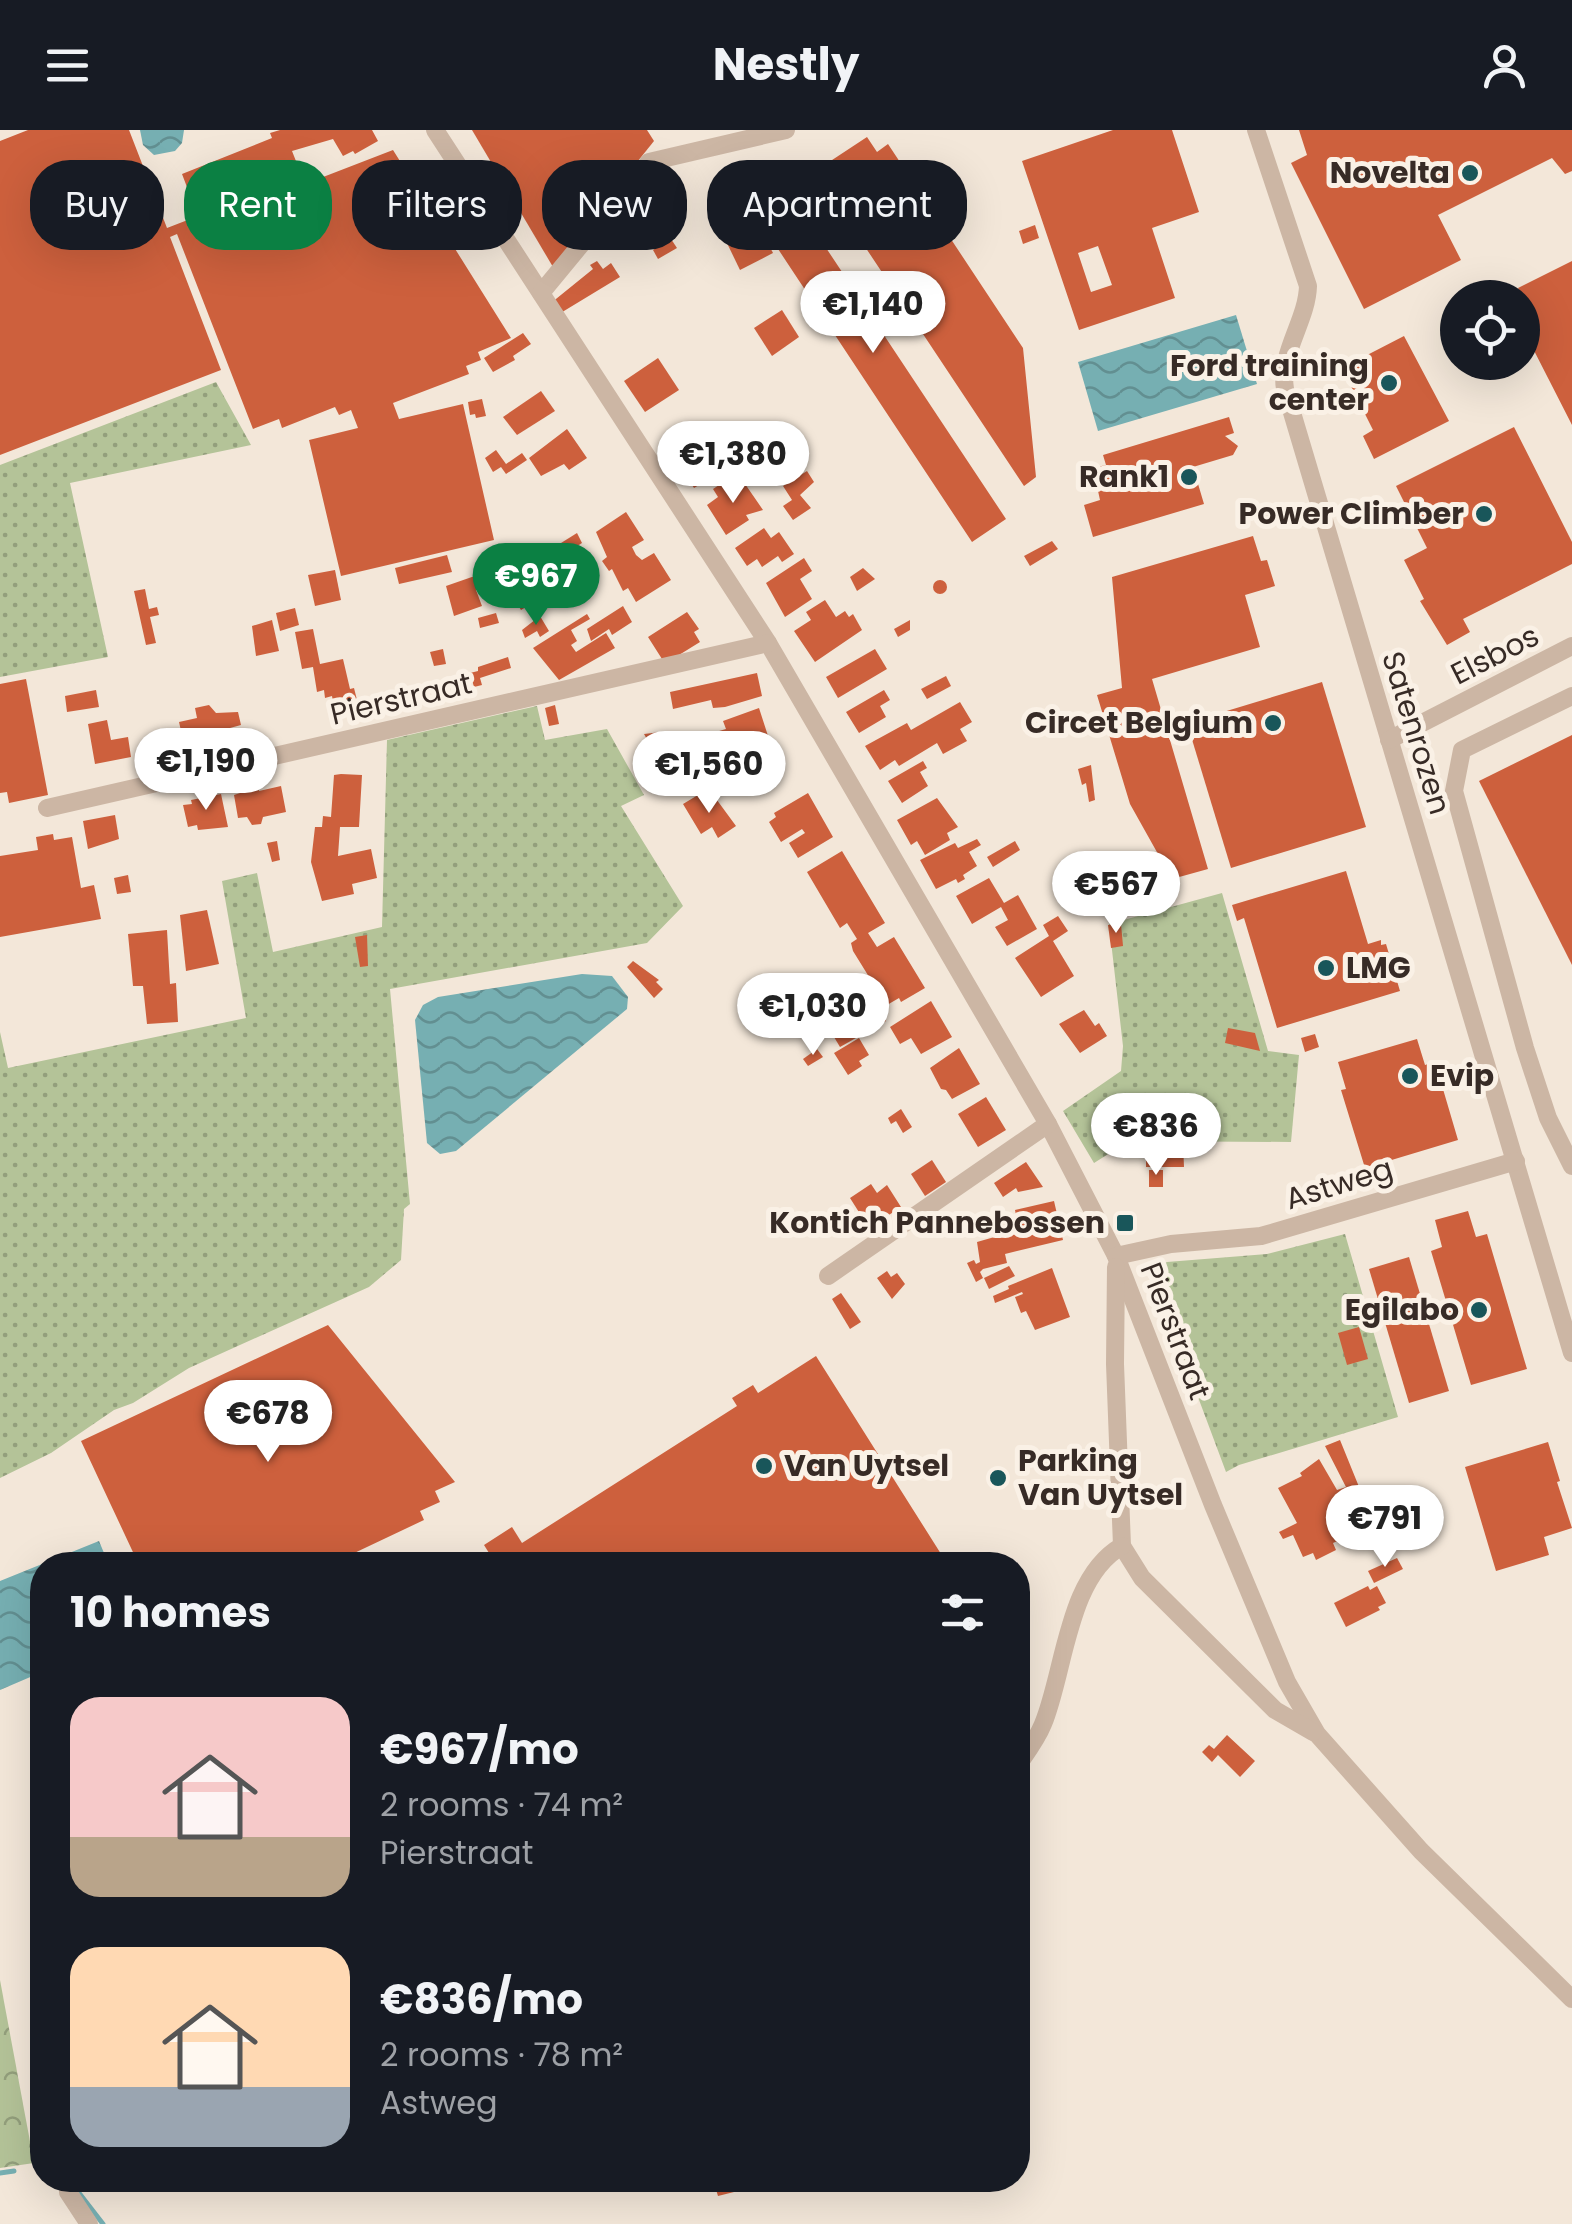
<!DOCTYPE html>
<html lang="en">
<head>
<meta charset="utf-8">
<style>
	body { margin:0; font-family:Poppins,sans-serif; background:#242831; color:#f1f3f6; height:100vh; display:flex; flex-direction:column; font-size:38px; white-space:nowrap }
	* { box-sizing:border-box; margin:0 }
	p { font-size:32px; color:#9ea1a6 }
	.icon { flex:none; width:55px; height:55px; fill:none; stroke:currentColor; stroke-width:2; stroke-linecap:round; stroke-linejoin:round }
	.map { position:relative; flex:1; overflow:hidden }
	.panel { position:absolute; left:30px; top:1422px; width:1000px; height:640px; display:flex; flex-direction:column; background:#171b24; border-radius:40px; box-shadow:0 10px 40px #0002 }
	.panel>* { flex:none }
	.hud { position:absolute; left:30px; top:30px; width:1000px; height:90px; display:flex; gap:20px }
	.buttons { position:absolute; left:1440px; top:150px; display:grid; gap:20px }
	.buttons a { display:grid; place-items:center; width:100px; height:100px; border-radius:50%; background:#171b24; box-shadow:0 10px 40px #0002; font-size:50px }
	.price { position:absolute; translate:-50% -85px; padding:0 22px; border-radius:35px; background:#fff; color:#222; font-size:32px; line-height:65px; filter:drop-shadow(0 2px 5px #0008) }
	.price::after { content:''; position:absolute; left:50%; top:60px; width:30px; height:22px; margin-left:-15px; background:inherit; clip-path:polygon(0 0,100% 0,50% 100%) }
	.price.active { background:#0b8043; color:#fff }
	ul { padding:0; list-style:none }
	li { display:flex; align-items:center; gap:30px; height:250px; padding:0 40px }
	li span { display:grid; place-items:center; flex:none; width:280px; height:200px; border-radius:30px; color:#555 }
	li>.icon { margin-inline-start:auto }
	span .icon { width:120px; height:120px; fill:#fffc; stroke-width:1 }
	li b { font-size:42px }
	h2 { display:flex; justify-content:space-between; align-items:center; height:120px; padding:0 40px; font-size:42px }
	.tag { padding:0 35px; border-radius:40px; background:#171b24; box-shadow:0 10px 40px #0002; font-size:35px; line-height:90px }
	.tag.active { background:#0b8043; color:#fff }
	header { display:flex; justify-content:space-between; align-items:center; height:130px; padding:0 40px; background:#171b24; font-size:45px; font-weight:700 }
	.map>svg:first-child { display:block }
</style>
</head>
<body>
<header><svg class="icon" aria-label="menu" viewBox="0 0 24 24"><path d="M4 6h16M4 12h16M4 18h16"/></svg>Nestly<svg class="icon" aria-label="person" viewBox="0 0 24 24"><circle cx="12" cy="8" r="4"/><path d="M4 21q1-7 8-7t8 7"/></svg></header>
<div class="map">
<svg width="1572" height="2094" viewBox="0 0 1572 2094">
	<defs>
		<pattern id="grass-dots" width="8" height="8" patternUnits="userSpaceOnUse" patternTransform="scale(2.5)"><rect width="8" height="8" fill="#b4c398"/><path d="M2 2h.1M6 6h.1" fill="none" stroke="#939f7c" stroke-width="1.8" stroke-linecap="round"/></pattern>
		<pattern id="forest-crowns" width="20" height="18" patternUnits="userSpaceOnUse" patternTransform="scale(2.5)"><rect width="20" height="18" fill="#b4c398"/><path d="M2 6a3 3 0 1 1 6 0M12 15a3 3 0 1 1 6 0" fill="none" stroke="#939f7c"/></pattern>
		<pattern id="water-waves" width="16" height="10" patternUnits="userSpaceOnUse" patternTransform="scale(2.5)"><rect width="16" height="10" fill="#76afb2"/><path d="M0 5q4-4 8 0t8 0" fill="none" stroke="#628f91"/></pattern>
	</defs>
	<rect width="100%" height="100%" fill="#f3e7d9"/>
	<g fill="url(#grass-dots)">
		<polygon points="216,252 251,315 70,353 108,527 0,547 0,335"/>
		<polygon points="537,576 545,610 607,599 644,665 621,676 683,776 647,813 390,859 410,1074 404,1079 401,1130 369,1157 189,1238 133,1273 114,1280 51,1323 0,1348 0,902 8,938 246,888 222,751 257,743 273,822 382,797 387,610"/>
		<polygon points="1222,763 1268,921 1299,925 1291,1012 1129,1011 1094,1033 1063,981 1121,941 1123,916 1109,794"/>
		<polygon points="1345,1104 1398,1287 1239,1335 1226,1342 1152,1144 1154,1138 1167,1132 1267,1124"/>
	</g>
	<polygon fill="url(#forest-crowns)" points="0,1850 34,2033 0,2038"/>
	<g fill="url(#water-waves)">
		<polygon points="140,0 184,0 182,13 175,21 154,25 143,15"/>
		<polygon points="1236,185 1257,254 1098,301 1078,232"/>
		<polygon points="582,844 612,846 628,867 627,879 456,1021 440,1024 427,1013 415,890 423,875 438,867"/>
		<polygon points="99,1411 109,1435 42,1435 42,1542 0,1560 0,1451"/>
	</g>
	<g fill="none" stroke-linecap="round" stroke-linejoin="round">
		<g stroke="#76afb2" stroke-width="5">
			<polyline points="0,2043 14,2041"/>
			<polyline points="79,2063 103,2094"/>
		</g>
	</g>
	<g fill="#cd603d" fill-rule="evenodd">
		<polygon points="28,0 129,0 167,98 198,86 182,44 272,8 270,3 280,0 372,0 378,11 355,24 353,21 343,26 333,9 292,21 305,54 393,20 511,208 478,222 481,230 466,236 469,244 393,273 399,289 463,274 494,410 341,446 309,310 358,298 351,280 339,285 335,277 282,298 279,289 253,299 177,104 170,107 221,240 0,325 0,11"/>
		<polygon points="472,0 647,0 654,11 553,137"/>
		<path d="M 1113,0 L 1172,0 L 1199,82 L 1152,98 L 1175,168 L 1079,200 L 1022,31 ZM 1098,116 L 1112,155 L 1091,162 L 1078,123 Z"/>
		<polygon points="1299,0 1572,0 1572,41 1565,44 1552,28 1438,85 1461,130 1364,179 1291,33 1307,25"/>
		<polygon points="867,7 877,22 888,14 1023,218 1036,347 1024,356 822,52 833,44 826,34"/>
		<polygon points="757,44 765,56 779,47 1006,389 972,412 737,57"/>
		<polygon points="757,92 773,123 740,140 725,109"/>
		<polygon points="1035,95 1039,108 1023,114 1019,101"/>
		<polygon points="671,109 677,118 658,129 653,120"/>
		<polygon points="597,131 603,139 611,133 620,147 559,184 551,173 593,139 590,135"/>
		<polygon points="1572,131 1572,295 1522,197 1524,171 1518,158"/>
		<polygon points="782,180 799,207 772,226 754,198"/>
		<polygon points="523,203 531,214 513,226 515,230 493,242 484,228"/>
		<polygon points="1404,206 1449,291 1374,329 1363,306 1373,300 1342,238"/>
		<polygon points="658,228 679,260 645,282 624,251"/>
		<polygon points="541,261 555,281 517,305 503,287"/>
		<polygon points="482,269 486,286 476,288 475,284 470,285 468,272"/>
		<polygon points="1229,287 1234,303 1225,306 1238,316 1233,325 1193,337 1204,374 1093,407 1084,375 1100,370 1093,338 1106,335 1103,325"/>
		<polygon points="1514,297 1572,412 1572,434 1463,489 1470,502 1447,515 1420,471 1424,469 1404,430 1427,418 1396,356"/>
		<polygon points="567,299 587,328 569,340 564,334 541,346 529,328"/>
		<polygon points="744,311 752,323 694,358 687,347"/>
		<polygon points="496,320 506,334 522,323 527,330 506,344 501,337 493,342 485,328"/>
		<polygon points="807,341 814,352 800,365 811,378 793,390 783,376 792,370 783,356"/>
		<polygon points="728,349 734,357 743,351 763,380 746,385 749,390 726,405 707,375 718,367 713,359"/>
		<polygon points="626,382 644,410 632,417 636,425 642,430 654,423 671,450 636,472 628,458 623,461 612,439 609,441 602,431 607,427 596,402"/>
		<polygon points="764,398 771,408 779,402 794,424 782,432 778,426 762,437 757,429 747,436 735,418"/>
		<polygon points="577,403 582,413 560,427 553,418"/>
		<polygon points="1253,406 1261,431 1267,430 1275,456 1245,465 1260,517 1152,549 1208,739 1172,749 1130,674 1097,565 1122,558 1112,447"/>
		<polygon points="1052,411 1058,419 1030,436 1024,426"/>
		<polygon points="447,425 452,442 399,454 395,438"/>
		<polygon points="804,428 812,441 800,449 812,469 785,487 766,453"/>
		<polygon points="863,438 875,449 857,461 850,447"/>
		<polygon points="517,439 521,449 513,452 517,466 512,468 508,442"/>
		<polygon points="335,440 341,470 315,476 308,445"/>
		<polygon points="492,440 496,453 476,460 482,476 454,486 446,456"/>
		<circle cx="940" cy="457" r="7"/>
		<polygon points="145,459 149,479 157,477 159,485 150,487 156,513 146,515 134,461"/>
		<polygon points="528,462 534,472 521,480 515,470"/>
		<polygon points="825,470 836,487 845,481 849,487 853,484 862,500 815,532 794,501 811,490 806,482"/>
		<polygon points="623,476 632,492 612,505 609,499 591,511 587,499"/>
		<polygon points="295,478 299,495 280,501 276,483"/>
		<polygon points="687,482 699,499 694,502 700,512 679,525 662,529 648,507"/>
		<polygon points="496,483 499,493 480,498 478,488"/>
		<polygon points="587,484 590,489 571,500 577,511 571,515 576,522 606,503 615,518 559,550 533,518"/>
		<polygon points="540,486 549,501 540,507 537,501 525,508 522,500"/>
		<polygon points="272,490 279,521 256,526 252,496"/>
		<polygon points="910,490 910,500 898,507 894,499"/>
		<polygon points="313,499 320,534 343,529 350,559 354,558 359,578 335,583 332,566 325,568 324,560 317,562 313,537 302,539 295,502"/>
		<polygon points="443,519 446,534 434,536 430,522"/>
		<polygon points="875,519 887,539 838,568 826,547"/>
		<polygon points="508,527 511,538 480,548 482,555 474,557 470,543 478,541 478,537"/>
		<polygon points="757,543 762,566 725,577 713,578 711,570 673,579 670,562"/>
		<polygon points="946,546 951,556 927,569 921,559"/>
		<polygon points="26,549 48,665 9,673 7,662 0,663 0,554"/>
		<polygon points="1322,552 1366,697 1231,738 1187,593"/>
		<polygon points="96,560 99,577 67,582 65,566"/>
		<polygon points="884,560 890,570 880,576 886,587 859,603 846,582"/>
		<polygon points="960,572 972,592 960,599 967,611 943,624 937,613 899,636 895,630 880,640 865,616 907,593 911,600"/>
		<polygon points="209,575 216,583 238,582 241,595 230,598 232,607 184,614 179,592 197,588 195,578"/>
		<polygon points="555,575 559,594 549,596 545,578"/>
		<polygon points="759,578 778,637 750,645 737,602 694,615 692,609 726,599 723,591"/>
		<polygon points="107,590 111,610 128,607 131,627 95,634 88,594"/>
		<polygon points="661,602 667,613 675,610 679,618 656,625 644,604"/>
		<polygon points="1572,605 1572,835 1479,651"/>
		<polygon points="157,624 161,640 151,643 147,625"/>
		<polygon points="923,631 927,638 920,642 928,656 902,673 888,651"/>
		<polygon points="1091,635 1095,670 1089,672 1086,653 1082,655 1078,639"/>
		<polygon points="341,644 362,645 359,697 340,697 338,726 371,719 377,748 352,754 354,764 322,771 311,732 315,697 322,697 323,686 331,687 334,645"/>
		<polygon points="281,656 286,682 263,687 261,694 252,695 247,687 238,688 234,665 258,657 259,661"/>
		<polygon points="808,663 833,707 798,728 789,713 805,703 802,699 781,712 769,692 776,687 774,683"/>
		<polygon points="221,664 228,697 198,700 197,695 188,697 183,675 192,674 191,670"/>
		<polygon points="698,665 703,673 714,666 736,696 718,708 712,697 701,704 683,674"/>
		<polygon points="937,668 958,697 947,703 950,710 925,725 917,711 911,715 897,690"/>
		<polygon points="115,685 119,709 88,719 83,691"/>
		<polygon points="53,704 54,710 72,707 81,758 94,755 101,789 0,807 0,726 38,720 36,707"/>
		<polygon points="977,709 981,715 969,722 977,736 963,745 965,749 958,753 956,749 936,759 920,730 955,713 958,718"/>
		<polygon points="277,711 280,730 272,732 267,713"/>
		<polygon points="1015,711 1020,720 993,737 987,727"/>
		<polygon points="842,721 885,793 868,803 877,817 894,807 925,858 901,872 899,868 887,875 884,871 862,884 857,876 879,863 853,821 851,813 857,809 847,793 840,798 807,742"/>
		<polygon points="1346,741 1368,814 1381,810 1381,815 1386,814 1400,861 1277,898 1244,788 1237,791 1232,775"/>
		<polygon points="128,745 131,762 117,764 114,748"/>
		<polygon points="989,748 1004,773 1018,765 1037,799 1007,816 995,797 1008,790 1001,777 972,794 956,766"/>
		<polygon points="207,780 219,834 186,841 180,785"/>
		<polygon points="1058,786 1068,801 1053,811 1074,846 1041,867 1015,828 1049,806 1043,795"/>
		<polygon points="1121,794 1123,816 1111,818 1108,795"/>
		<polygon points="167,800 170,854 176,853 178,892 147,894 143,856 133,856 128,804"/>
		<polygon points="367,805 368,836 360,837 355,807"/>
		<polygon points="633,831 659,850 656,852 663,859 654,868 627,837"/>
		<polygon points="931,871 952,907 921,924 911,908 900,914 890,897"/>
		<polygon points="1084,880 1095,896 1099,893 1107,906 1080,923 1059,894"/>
		<polygon points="880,881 886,891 840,917 834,907"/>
		<polygon points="1228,898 1255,903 1260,921 1225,913"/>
		<polygon points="1315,904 1319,917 1305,922 1301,908"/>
		<polygon points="859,908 869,925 859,931 862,936 848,945 834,923"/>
		<polygon points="1417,909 1425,935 1435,932 1458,1010 1365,1038 1341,960 1346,959 1338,932"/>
		<polygon points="959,918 980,954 952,969 946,960 941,959 930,938"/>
		<polygon points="817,919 823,927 808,936 803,929"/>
		<polygon points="986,967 1006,1000 978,1017 958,984"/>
		<polygon points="901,979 912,997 903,1003 896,991 891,994 888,988"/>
		<polygon points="1146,1013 1183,1013 1184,1037 1146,1037"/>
		<polygon points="932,1030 946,1052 925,1066 911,1044"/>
		<polygon points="1026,1032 1043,1057 1018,1062 1016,1058 1003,1067 994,1053"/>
		<rect x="1149" y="1040" width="14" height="17"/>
		<polygon points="871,1054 877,1063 887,1055 901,1077 869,1098 850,1068"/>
		<polygon points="1054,1071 1063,1110 1005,1124 1007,1133 983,1139 980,1142 983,1148 976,1152 967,1133 974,1130 976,1134 980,1132 977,1112 1019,1100 1015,1080"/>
		<polygon points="1468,1081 1476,1107 1487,1104 1527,1239 1471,1255 1431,1121 1442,1117 1435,1090"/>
		<polygon points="1409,1127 1449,1261 1409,1273 1369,1139"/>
		<polygon points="1009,1136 1015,1146 989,1159 984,1148"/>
		<polygon points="1052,1138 1070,1187 1035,1200 1026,1181 1021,1183 1015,1167 1023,1164 1022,1162 995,1173 993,1166 1009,1159 1008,1156"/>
		<polygon points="887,1141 891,1147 897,1143 905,1154 892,1169 877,1148"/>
		<polygon points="841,1163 861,1192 850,1199 832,1169"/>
		<polygon points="328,1195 455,1352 435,1361 440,1372 420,1381 424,1390 329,1435 139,1435 81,1311"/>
		<polygon points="1359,1197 1368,1229 1347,1235 1338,1203"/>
		<polygon points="816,1226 948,1435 487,1435 494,1431 484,1415 512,1397 522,1413 737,1276 732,1268 753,1255 758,1263"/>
		<polygon points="1340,1310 1368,1379 1352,1386 1359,1401 1333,1413 1336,1420 1316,1430 1313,1423 1303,1427 1293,1405 1283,1409 1279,1402 1297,1393 1278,1358 1302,1346 1300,1343 1319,1329 1337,1360 1346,1357 1325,1316"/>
		<polygon points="1548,1312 1560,1351 1557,1352 1572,1398 1544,1407 1549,1425 1496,1441 1465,1337"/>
		<polygon points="1397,1428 1403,1439 1374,1453 1368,1441"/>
		<polygon points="1368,1456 1370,1460 1377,1456 1386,1473 1378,1477 1380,1480 1346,1497 1334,1473"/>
		<polygon points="1227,1605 1255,1631 1240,1647 1218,1625 1212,1632 1202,1622 1209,1615 1214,1619"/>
		<polygon points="713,2050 735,2050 738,2061 718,2066"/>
	</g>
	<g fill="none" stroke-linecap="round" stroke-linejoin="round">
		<g stroke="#ccb6a4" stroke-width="18">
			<polyline points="435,0 768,513 1048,994 1116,1126 1213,1375 1287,1552 1317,1604 1421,1721 1572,1869"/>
			<path d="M 1256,0 L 1308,156 C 1307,191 1279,223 1285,259 L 1572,1223"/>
			<polyline points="541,163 649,32 786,0"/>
			<polyline points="1572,566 1462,620 1454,661 1525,918 1548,988 1572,1036"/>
			<polyline points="1389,610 1572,516"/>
			<polyline points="47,678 768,513"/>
			<polyline points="1116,1126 1171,1114 1261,1106 1516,1031"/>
			<polyline points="1116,1137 1115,1234 1122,1416 1142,1448 1275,1580 1313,1602"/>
			<polyline points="828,1146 1048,994"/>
			<path d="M 1018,1635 C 1027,1622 1037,1609 1043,1594 C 1065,1541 1067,1447 1122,1416"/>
			<polyline points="70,2050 68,2062 89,2094"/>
		</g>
	</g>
	<g fill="#19565a" stroke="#faf1e6" stroke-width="4">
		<circle cx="1470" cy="43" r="10"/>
		<circle cx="1389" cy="253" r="10"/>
		<circle cx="1189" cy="347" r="10"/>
		<circle cx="1484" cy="384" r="10"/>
		<circle cx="1273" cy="593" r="10"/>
		<circle cx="1326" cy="838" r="10"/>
		<circle cx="1410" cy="946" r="10"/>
		<rect x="1115" y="1083" width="20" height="20" rx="5"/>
		<circle cx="1479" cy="1180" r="10"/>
		<circle cx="764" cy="1336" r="10"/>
		<circle cx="998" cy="1348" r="10"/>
	</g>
	<g text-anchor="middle" stroke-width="10" stroke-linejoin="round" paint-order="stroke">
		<g font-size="30" font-weight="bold" fill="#372b26" stroke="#faf1e6" text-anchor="end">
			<text x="1450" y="53">Novelta</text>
			<text x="1369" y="246">Ford training<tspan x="1369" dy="34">center</tspan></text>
			<text x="1169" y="357">Rank1</text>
			<text x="1464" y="394">Power Climber</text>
			<text x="1253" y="603">Circet Belgium</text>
			<text x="1346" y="848" text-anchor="start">LMG</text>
			<text x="1430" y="956" text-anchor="start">Evip</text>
			<text x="1105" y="1103">Kontich Pannebossen</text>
			<text x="1459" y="1190">Egilabo</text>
			<text x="1018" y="1341" text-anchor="start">Parking<tspan x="1018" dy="34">Van Uytsel</tspan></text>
			<text x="784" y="1346" text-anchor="start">Van Uytsel</text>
		</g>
		<g font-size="30" fill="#372b26" stroke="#faf1e6">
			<text transform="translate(1495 525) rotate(-27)" y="10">Elsbos</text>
			<text transform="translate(401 569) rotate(-13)" y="10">Pierstraat</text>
			<text transform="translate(1416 603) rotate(73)" y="10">Satenrozen</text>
			<text transform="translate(1339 1054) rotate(-17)" y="10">Astweg</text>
			<text transform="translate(1175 1201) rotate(69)" y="10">Pierstraat</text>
		</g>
	</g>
</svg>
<div class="buttons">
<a><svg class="icon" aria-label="locate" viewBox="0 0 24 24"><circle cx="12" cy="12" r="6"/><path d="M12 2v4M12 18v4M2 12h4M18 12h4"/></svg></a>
</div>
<b class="price" style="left:873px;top:226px">€1,140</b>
<b class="price" style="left:733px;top:376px">€1,380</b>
<b class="price active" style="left:536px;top:498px">€967</b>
<b class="price" style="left:206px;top:683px">€1,190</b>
<b class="price" style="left:709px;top:686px">€1,560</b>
<b class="price" style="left:1116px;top:806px">€567</b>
<b class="price" style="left:813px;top:928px">€1,030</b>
<b class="price" style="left:1156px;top:1048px">€836</b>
<b class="price" style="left:268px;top:1335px">€678</b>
<b class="price" style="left:1385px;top:1440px">€791</b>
<div class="hud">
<a class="tag">Buy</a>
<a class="tag active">Rent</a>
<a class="tag">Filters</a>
<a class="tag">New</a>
<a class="tag">Apartment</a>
</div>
<section class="panel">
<h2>10 homes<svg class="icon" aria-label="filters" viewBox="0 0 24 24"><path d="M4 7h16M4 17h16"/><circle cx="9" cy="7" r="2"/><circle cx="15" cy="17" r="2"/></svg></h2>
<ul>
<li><span style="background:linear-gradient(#f6c9c9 70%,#b9a48a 0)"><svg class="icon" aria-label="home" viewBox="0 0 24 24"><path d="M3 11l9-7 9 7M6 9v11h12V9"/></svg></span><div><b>€967/mo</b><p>2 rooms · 74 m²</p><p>Pierstraat</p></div></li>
<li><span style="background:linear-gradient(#ffd9b3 70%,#9aa5b1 0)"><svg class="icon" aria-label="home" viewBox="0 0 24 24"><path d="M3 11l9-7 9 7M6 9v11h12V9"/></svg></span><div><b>€836/mo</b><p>2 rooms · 78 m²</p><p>Astweg</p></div></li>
</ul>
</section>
</div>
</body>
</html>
